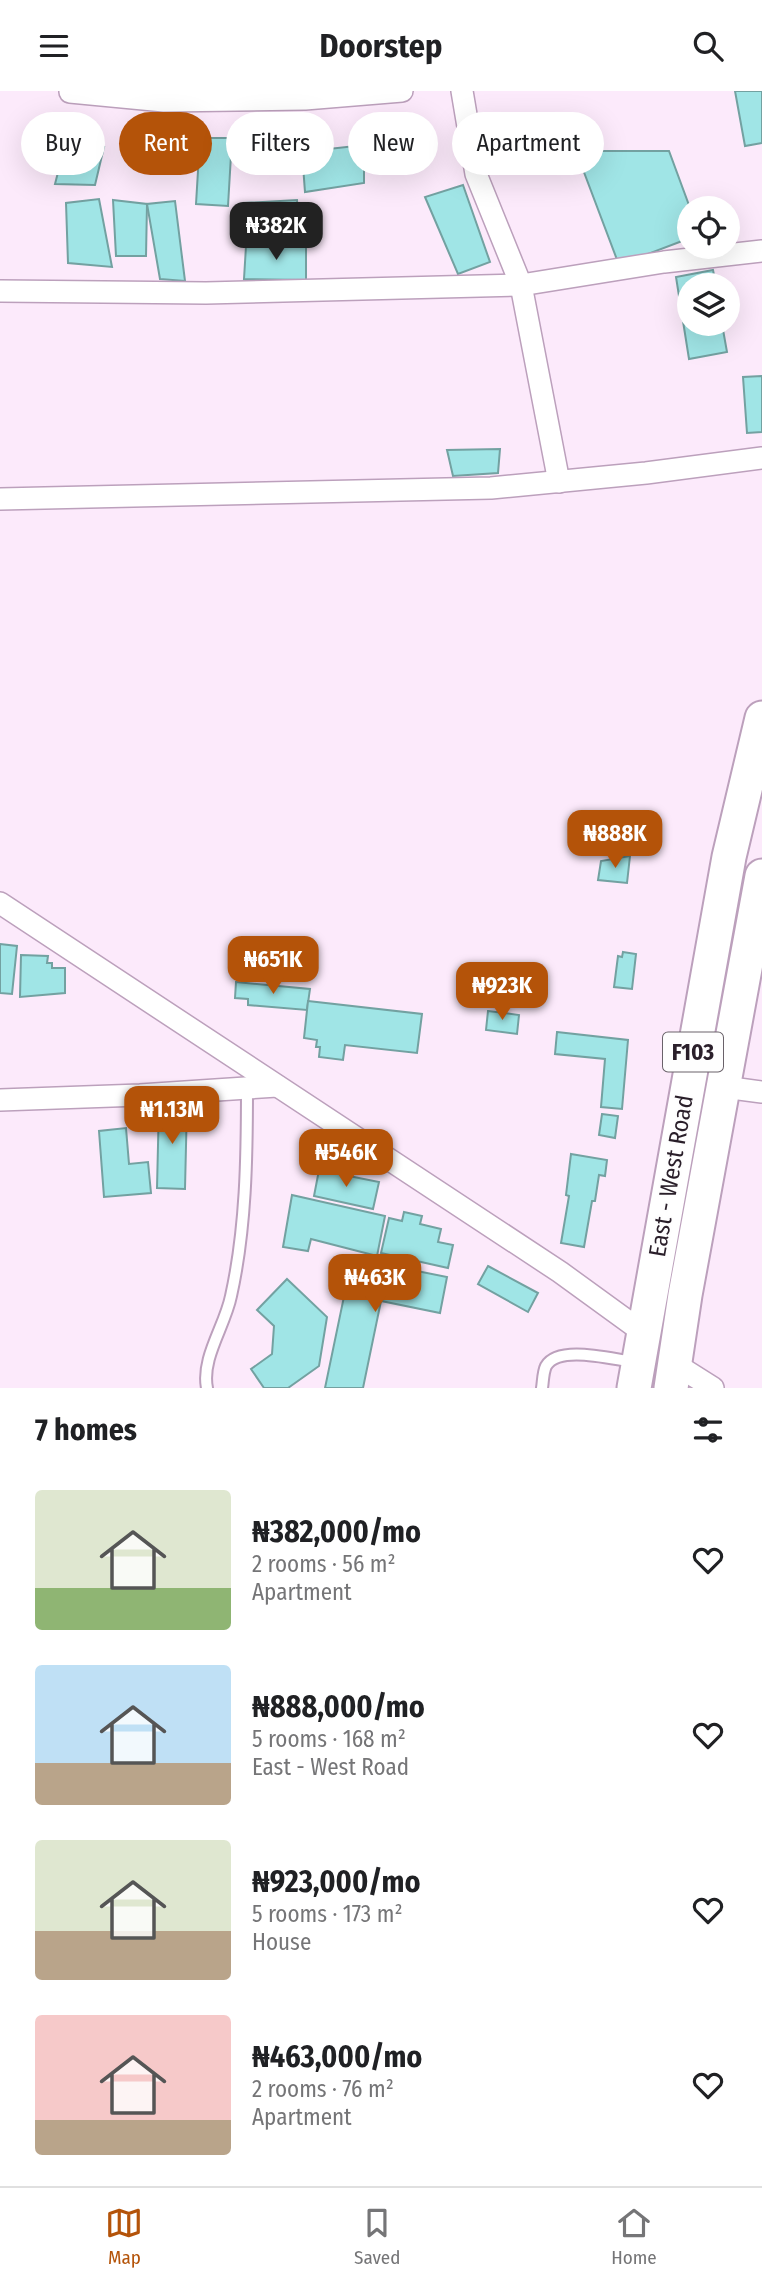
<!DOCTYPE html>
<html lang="en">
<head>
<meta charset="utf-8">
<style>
	body { margin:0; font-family:"Fira Sans Condensed",sans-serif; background:#f6f6f6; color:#202124; height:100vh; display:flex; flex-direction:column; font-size:26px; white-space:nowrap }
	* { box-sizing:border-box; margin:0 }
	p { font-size:23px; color:#757577 }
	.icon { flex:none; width:38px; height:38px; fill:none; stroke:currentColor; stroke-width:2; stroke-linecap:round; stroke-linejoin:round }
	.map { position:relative; height:1297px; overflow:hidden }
	.details { display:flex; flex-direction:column; background:#fff; flex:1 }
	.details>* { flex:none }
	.guide { position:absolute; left:21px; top:21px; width:721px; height:63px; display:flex; gap:14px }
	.controls { position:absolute; left:677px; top:105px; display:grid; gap:14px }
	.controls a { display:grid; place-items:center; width:63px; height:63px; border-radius:50%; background:#fff; box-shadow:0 7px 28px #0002; font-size:35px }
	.price { position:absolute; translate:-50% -60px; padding:0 16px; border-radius:14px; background:#b45309; color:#fff; font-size:23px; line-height:46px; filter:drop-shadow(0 2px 4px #0008) }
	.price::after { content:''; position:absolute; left:50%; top:42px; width:21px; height:16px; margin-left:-10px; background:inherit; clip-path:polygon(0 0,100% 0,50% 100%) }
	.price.current { background:#222; color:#fff }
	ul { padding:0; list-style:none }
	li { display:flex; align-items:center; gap:21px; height:175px; padding:0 35px }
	li span { display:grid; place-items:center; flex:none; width:196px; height:140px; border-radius:7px; color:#555 }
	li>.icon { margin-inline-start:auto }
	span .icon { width:84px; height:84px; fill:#fffc; stroke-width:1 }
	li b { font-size:30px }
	h2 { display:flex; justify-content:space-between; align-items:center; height:84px; padding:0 35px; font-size:30px }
	.pill { padding:0 24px; border-radius:32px; background:#fff; box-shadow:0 7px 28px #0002; font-size:24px; line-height:63px }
	.pill.current { background:#b45309; color:#fff }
	header { display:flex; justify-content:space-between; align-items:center; height:91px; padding:0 35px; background:#fff; font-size:32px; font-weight:700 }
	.tab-bar { display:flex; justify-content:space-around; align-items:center; height:98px; border-top:2px solid #e0e0e0; background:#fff; font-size:19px; color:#757577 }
	.tab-bar a { display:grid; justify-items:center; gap:4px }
	.tab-bar .current { color:#b45309 }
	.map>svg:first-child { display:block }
</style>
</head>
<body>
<header><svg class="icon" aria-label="menu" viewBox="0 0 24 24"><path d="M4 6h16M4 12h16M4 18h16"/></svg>Doorstep<svg class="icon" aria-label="search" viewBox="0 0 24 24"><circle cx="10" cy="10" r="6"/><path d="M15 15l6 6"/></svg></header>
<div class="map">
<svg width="762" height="1297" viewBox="0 0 762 1297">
	<rect width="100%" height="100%" fill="#fceafb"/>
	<g fill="#a0e5e6" stroke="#73a1a1" stroke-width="2">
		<polygon points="735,0 762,0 762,52 745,55"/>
		<polygon points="200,47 232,47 228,115 196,113"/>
		<polygon points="65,54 104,56 95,94 55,93"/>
		<polygon points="364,54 364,92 305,101 302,61"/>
		<polygon points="576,60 669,60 690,117 690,147 619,174"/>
		<polygon points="463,94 490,171 458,183 425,106"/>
		<polygon points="99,108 112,176 68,172 66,112"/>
		<polygon points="113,109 147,113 146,165 116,165"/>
		<polygon points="297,109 299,138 242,143 243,112"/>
		<polygon points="175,110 185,190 160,188 147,113"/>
		<polygon points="306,152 306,189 244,188 246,155"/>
		<polygon points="713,179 716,194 690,194 690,233 722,233 727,261 689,268 676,186"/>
		<polygon points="762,285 762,341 747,342 743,286"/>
		<polygon points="500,358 498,382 453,385 447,359"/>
		<polygon points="630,765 627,792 598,789 601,770"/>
		<polygon points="0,853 17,855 12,903 0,902"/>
		<polygon points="623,861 636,863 632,898 614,896 618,865 622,866"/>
		<polygon points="21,864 48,865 47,872 52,872 52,877 65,877 65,902 20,906"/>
		<polygon points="236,891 310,898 307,919 248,914 248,908 235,907"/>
		<polygon points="308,910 422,923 417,962 345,954 343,969 319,966 320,956 316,956 317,949 304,947"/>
		<polygon points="488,920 519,924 517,943 486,939"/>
		<polygon points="557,941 628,949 622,1018 601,1016 605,968 555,963"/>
		<polygon points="159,1012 187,1012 185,1098 157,1097"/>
		<polygon points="602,1023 618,1025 615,1047 599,1044"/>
		<polygon points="126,1037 129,1073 148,1071 151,1102 104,1106 99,1040"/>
		<polygon points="571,1063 607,1069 605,1085 599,1084 595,1110 592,1110 584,1156 561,1152 569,1105 566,1104"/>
		<polygon points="319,1079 379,1091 373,1118 314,1105"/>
		<polygon points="292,1104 385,1125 377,1165 311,1148 308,1160 283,1156"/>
		<polygon points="404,1121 422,1125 420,1133 441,1138 438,1151 453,1154 448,1177 381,1162 389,1127 402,1130"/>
		<polygon points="352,1167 447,1186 440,1222 381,1210 363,1297 325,1297"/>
		<polygon points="488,1175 538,1202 528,1221 478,1193"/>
		<polygon points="287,1188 327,1226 319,1275 288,1297 264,1297 251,1278 272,1263 274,1235 257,1219"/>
	</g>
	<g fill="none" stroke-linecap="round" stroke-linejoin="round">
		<defs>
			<g id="lane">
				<path d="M 207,1297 C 201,1267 225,1235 231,1205 C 246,1138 247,1066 247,997"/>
				<path d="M 542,1297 C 543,1291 543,1281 546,1275 C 559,1253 614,1269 635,1271"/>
			</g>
			<g id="street">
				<polyline points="462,0 476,83 521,194 559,391"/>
				<polyline points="70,1 164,10 305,8 402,0"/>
				<polyline points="0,200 206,202 521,194 664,171 762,160"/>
				<polyline points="0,408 491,397 646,382 762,367"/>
				<polyline points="0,812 560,1181 644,1242"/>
				<polyline points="724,996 762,1001"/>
				<polyline points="0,1009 140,1004 277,995"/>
				<polyline points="675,1273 713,1297"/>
			</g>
			<g id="primary">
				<polyline points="634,1297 729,766 762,627"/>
				<polyline points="671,1297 685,1204 762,785"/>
			</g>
		</defs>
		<use href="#lane" stroke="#bca0bc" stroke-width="14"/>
		<use href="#street" stroke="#bca0bc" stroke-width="24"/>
		<use href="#primary" stroke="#bca0bc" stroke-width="37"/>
		<use href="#lane" stroke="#fff" stroke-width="10"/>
		<use href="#street" stroke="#fff" stroke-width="21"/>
		<use href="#primary" stroke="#fff" stroke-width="33"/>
	</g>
	<g text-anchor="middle" stroke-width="5" stroke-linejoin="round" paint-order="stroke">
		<rect fill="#fefefe" stroke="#6a626a" stroke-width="2" x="663" y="941.5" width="60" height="39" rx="5"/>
		<g font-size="23" font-weight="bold" fill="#2a1f2a">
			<text x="693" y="969">F103</text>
		</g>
		<g font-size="24" fill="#2a1f2a" stroke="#fefefe">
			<text transform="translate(671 1085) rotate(-80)" y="8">East - West Road</text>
		</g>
	</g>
</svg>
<div class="controls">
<a><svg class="icon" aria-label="locate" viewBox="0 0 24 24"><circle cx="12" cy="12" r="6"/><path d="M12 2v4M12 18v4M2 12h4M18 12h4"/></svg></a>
<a><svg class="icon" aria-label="layers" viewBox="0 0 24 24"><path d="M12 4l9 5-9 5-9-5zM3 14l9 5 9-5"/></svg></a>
</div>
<b class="price current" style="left:276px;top:171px">₦382K</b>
<b class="price" style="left:615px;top:779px">₦888K</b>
<b class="price" style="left:273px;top:905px">₦651K</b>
<b class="price" style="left:502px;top:931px">₦923K</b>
<b class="price" style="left:172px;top:1055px">₦1.13M</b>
<b class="price" style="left:346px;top:1098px">₦546K</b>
<b class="price" style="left:375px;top:1223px">₦463K</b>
<div class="guide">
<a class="pill">Buy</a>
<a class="pill current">Rent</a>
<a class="pill">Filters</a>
<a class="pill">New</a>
<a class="pill">Apartment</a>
</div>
</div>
<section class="details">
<h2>7 homes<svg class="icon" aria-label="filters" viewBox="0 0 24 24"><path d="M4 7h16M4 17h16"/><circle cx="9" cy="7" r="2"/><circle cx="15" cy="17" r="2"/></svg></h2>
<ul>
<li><span style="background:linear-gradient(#dfe7d0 70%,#8fb573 0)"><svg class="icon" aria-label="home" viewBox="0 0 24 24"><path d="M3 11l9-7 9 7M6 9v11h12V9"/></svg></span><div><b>₦382,000/mo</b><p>2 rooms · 56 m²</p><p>Apartment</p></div><svg class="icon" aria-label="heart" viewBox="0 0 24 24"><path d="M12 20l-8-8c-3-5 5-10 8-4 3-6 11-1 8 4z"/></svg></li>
<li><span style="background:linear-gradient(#bfe0f5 70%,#b9a48a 0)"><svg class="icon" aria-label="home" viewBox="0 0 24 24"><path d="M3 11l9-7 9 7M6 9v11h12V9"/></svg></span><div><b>₦888,000/mo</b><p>5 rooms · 168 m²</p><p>East - West Road</p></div><svg class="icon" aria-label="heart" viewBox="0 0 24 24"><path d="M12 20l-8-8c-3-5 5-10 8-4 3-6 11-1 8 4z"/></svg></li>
<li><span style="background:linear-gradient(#dfe7d0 65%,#b9a48a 0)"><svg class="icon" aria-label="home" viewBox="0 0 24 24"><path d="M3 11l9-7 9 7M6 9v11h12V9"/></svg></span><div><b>₦923,000/mo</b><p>5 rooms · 173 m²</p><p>House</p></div><svg class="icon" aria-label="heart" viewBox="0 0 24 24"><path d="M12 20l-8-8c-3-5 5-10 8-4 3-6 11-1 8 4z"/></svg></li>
<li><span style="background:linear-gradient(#f6c9c9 75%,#b9a48a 0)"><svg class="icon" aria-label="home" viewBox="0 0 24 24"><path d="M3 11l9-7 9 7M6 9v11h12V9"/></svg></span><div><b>₦463,000/mo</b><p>2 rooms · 76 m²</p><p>Apartment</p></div><svg class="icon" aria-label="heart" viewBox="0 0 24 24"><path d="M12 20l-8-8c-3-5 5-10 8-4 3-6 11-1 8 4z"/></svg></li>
</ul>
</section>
<nav class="tab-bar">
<a class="current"><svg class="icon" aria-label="map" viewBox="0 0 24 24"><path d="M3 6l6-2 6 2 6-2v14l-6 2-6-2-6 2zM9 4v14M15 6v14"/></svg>Map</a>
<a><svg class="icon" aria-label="saved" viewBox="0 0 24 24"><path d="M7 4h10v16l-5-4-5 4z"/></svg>Saved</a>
<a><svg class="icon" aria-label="home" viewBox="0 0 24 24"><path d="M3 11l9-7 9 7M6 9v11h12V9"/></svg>Home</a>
</nav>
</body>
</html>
